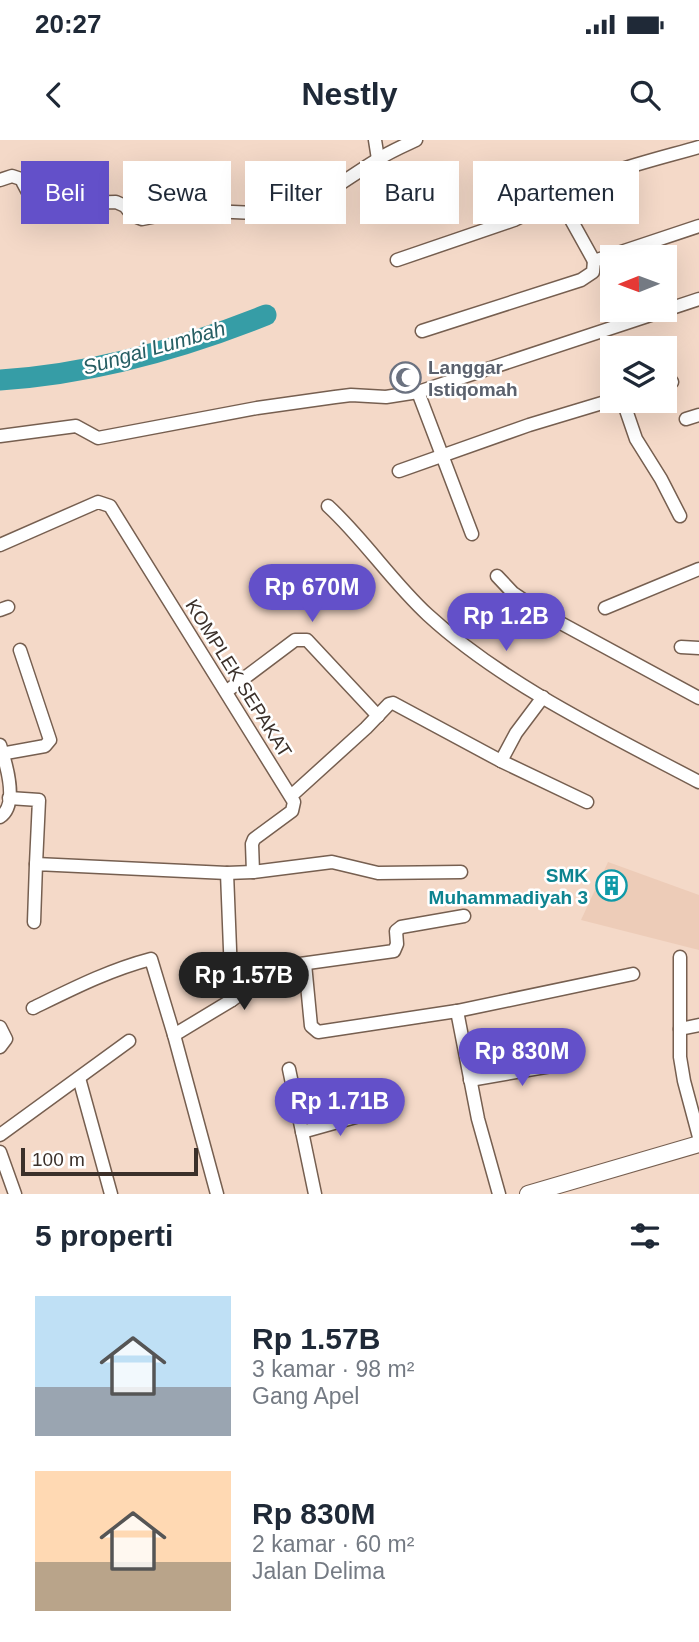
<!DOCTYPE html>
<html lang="id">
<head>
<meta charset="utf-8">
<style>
	body { margin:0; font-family:Helvetica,sans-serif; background:#f2f2f3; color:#1f2937; height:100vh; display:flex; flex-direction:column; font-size:26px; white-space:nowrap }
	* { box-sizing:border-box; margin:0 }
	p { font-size:23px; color:#747a83 }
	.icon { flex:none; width:38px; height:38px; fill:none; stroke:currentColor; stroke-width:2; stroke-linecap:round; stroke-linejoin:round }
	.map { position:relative; height:1054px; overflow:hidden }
	.side { display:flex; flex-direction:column; background:#fff; flex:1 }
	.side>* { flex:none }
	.banner { position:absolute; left:21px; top:21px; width:658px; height:63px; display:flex; gap:14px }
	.needle { width:46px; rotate:269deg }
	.tools { position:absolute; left:600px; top:105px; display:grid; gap:14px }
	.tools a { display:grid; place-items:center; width:77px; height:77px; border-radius:0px; background:#fff; box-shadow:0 7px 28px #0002; font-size:35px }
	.scale { position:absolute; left:21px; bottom:18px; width:177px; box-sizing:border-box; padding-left:7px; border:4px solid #3b302a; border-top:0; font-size:19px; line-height:24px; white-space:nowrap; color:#3b302a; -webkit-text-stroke:5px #fff; paint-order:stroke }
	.price { position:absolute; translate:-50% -60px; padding:0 16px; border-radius:24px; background:#6350c9; color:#fff; font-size:23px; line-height:46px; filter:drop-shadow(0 2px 4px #0008) }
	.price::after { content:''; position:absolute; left:50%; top:42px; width:21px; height:16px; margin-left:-10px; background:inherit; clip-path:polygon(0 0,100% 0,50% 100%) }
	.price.active { background:#222; color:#fff }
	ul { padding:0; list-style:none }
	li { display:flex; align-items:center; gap:21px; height:175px; padding:0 35px }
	li span { display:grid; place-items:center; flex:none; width:196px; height:140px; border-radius:0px; color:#555 }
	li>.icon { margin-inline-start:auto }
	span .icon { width:84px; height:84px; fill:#fffc; stroke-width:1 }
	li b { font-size:30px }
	h2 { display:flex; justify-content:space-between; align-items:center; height:84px; padding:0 35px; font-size:30px }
	.pill { padding:0 24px; border-radius:0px; background:#fff; box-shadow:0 7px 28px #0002; font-size:24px; line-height:63px }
	.pill.active { background:#6350c9; color:#fff }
	.status { display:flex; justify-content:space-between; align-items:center; height:49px; padding:0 35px; background:#fff; direction:ltr }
	.status svg { height:19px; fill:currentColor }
	header { display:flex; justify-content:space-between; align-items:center; height:91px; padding:0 35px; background:#fff; font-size:32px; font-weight:600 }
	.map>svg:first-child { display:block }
</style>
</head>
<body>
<div class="status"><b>20:27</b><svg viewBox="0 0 49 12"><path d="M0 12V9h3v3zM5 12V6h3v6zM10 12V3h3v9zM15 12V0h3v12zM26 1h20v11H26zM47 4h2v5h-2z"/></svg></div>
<header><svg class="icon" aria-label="back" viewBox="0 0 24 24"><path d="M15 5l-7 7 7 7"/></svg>Nestly<svg class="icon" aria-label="search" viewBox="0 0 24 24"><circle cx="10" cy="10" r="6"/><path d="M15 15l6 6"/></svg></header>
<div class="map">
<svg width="699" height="1054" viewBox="0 0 699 1054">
	<rect width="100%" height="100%" fill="#f4d9c8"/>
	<polygon fill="#edccb8" points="608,722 699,755 699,810 581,780"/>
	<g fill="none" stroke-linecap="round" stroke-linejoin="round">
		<path stroke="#369da6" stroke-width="21" d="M 0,240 C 91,234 181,209 266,175"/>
		<defs>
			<g id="minor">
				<polyline points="375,0 378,19"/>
				<path d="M 0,40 L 12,36 L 21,39 L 31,58 L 38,64 L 116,62 L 125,66 L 132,75 L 142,79 L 187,70 L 277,74 C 314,66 345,39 377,20 C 389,12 403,6 416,0"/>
				<polyline points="397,120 514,80 559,58"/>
				<path d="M 594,121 L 559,58 C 586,35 662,18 699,7"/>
				<polyline points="422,191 581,140 593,132 594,121 699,86"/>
				<polyline points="665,245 672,242"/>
				<polyline points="418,252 472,394"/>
				<polyline points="620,261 625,267 636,299 661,339 680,376"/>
				<polyline points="686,279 699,275"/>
				<polyline points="0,296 76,286 98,298 257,268 335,257 351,255 386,257 418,252 699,159"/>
				<polyline points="399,331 529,285 612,260"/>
				<path d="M 328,366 C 364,399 392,442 428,475 C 503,544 610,595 699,642"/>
				<polyline points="0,405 98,362 110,366 294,662 292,671 254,699 252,704 253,732"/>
				<polyline points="497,436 513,453 544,474 699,558"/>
				<polyline points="605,468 699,429"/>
				<polyline points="0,470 8,467"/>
				<polyline points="681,507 699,508"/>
				<polyline points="227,551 295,500 307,500 378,576"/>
				<path d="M 0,605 C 6,623 19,665 0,677"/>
				<polyline points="0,614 45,606 50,600 20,510"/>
				<polyline points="501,621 587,662"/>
				<polyline points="291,656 366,588 389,564 393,563 501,621 516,593 543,557"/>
				<polyline points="9,658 39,660 36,724"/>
				<polyline points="227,733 232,860"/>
				<polyline points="34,782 36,724 227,733 253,732 332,722 378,733 461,732"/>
				<polyline points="680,817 680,917 684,941 699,997"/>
				<polyline points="305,824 311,886 318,892 457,871 633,834"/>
				<path d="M 33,868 C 72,849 109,830 151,819 L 174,895 L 217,1054"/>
				<polyline points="457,871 478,979 499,1054"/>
				<polyline points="0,887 6,899 0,907"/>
				<polyline points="680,889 699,885"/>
				<polyline points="174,895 232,860 273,831 293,825 394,811 397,804 396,791 401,787 464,776"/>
				<polyline points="289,929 315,1054"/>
				<polyline points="79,938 111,1054"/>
				<polyline points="470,940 569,923"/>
				<polyline points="302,992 370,973"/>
				<polyline points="0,995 129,901"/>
				<polyline points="0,1012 15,1054"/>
			</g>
			<polyline id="tertiary" points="528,1054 699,1004"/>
		</defs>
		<use href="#minor" stroke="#765f50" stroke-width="15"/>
		<use href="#tertiary" stroke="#765f50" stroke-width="18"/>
		<use href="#minor" stroke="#fff" stroke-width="12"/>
		<use href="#tertiary" stroke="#fff" stroke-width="16"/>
	</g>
	<defs>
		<symbol id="mosque-ring" viewBox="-11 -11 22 22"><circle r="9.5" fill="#fff" stroke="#6b7280" stroke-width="1.5"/><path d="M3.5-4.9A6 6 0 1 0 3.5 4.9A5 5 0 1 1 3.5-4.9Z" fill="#6b7280"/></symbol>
		<symbol id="building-ring" viewBox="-11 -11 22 22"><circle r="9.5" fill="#fff" stroke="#0f9aa8" stroke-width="1.5"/><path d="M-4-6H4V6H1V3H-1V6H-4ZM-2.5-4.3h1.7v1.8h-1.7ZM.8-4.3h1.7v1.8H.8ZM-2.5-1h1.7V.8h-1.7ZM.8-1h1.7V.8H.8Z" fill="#0f9aa8"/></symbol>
	</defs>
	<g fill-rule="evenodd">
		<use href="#mosque-ring" x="388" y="220" width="35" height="35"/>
		<use href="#building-ring" x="594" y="728" width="35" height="35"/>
	</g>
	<g text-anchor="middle" stroke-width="5" stroke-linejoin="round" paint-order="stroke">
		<g font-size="19" font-weight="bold" fill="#5b616d" stroke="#fff" text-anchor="start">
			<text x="428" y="234">Langgar<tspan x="428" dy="22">Istiqomah</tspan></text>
		</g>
		<g font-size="19" fill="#3b302a" stroke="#fff">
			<text transform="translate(239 538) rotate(58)" y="7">KOMPLEK SEPAKAT</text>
		</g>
		<g font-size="19" font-weight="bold" fill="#0d838f" stroke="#fff" text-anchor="end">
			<text x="588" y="742">SMK<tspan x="588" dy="22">Muhammadiyah 3</tspan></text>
		</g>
		<g font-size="21" font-style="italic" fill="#265e63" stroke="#fff">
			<text transform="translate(154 208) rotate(-16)" y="7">Sungai Lumbah</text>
		</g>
	</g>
</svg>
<div class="tools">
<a><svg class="needle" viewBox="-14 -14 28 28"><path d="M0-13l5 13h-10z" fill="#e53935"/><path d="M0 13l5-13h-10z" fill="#747a83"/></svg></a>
<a><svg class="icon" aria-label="layers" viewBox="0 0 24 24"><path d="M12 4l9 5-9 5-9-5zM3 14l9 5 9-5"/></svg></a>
</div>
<div class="scale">100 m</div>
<b class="price" style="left:312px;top:484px">Rp 670M</b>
<b class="price" style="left:506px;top:513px">Rp 1.2B</b>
<b class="price active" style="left:244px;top:872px">Rp 1.57B</b>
<b class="price" style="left:522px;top:948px">Rp 830M</b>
<b class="price" style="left:340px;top:998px">Rp 1.71B</b>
<div class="banner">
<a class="pill active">Beli</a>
<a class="pill">Sewa</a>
<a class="pill">Filter</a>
<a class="pill">Baru</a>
<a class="pill">Apartemen</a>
</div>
</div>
<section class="side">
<h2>5 properti<svg class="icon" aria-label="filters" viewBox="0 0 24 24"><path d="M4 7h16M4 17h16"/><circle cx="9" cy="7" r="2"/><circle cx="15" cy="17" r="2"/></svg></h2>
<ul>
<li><span style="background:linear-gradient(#bfe0f5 65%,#9aa5b1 0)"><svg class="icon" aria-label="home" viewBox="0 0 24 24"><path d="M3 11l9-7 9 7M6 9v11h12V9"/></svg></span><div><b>Rp 1.57B</b><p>3 kamar · 98 m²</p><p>Gang Apel</p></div></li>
<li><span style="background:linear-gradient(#ffd9b3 65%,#b9a48a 0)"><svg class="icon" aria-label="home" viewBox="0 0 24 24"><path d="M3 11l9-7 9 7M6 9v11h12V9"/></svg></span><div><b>Rp 830M</b><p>2 kamar · 60 m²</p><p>Jalan Delima</p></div></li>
</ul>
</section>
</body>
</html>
